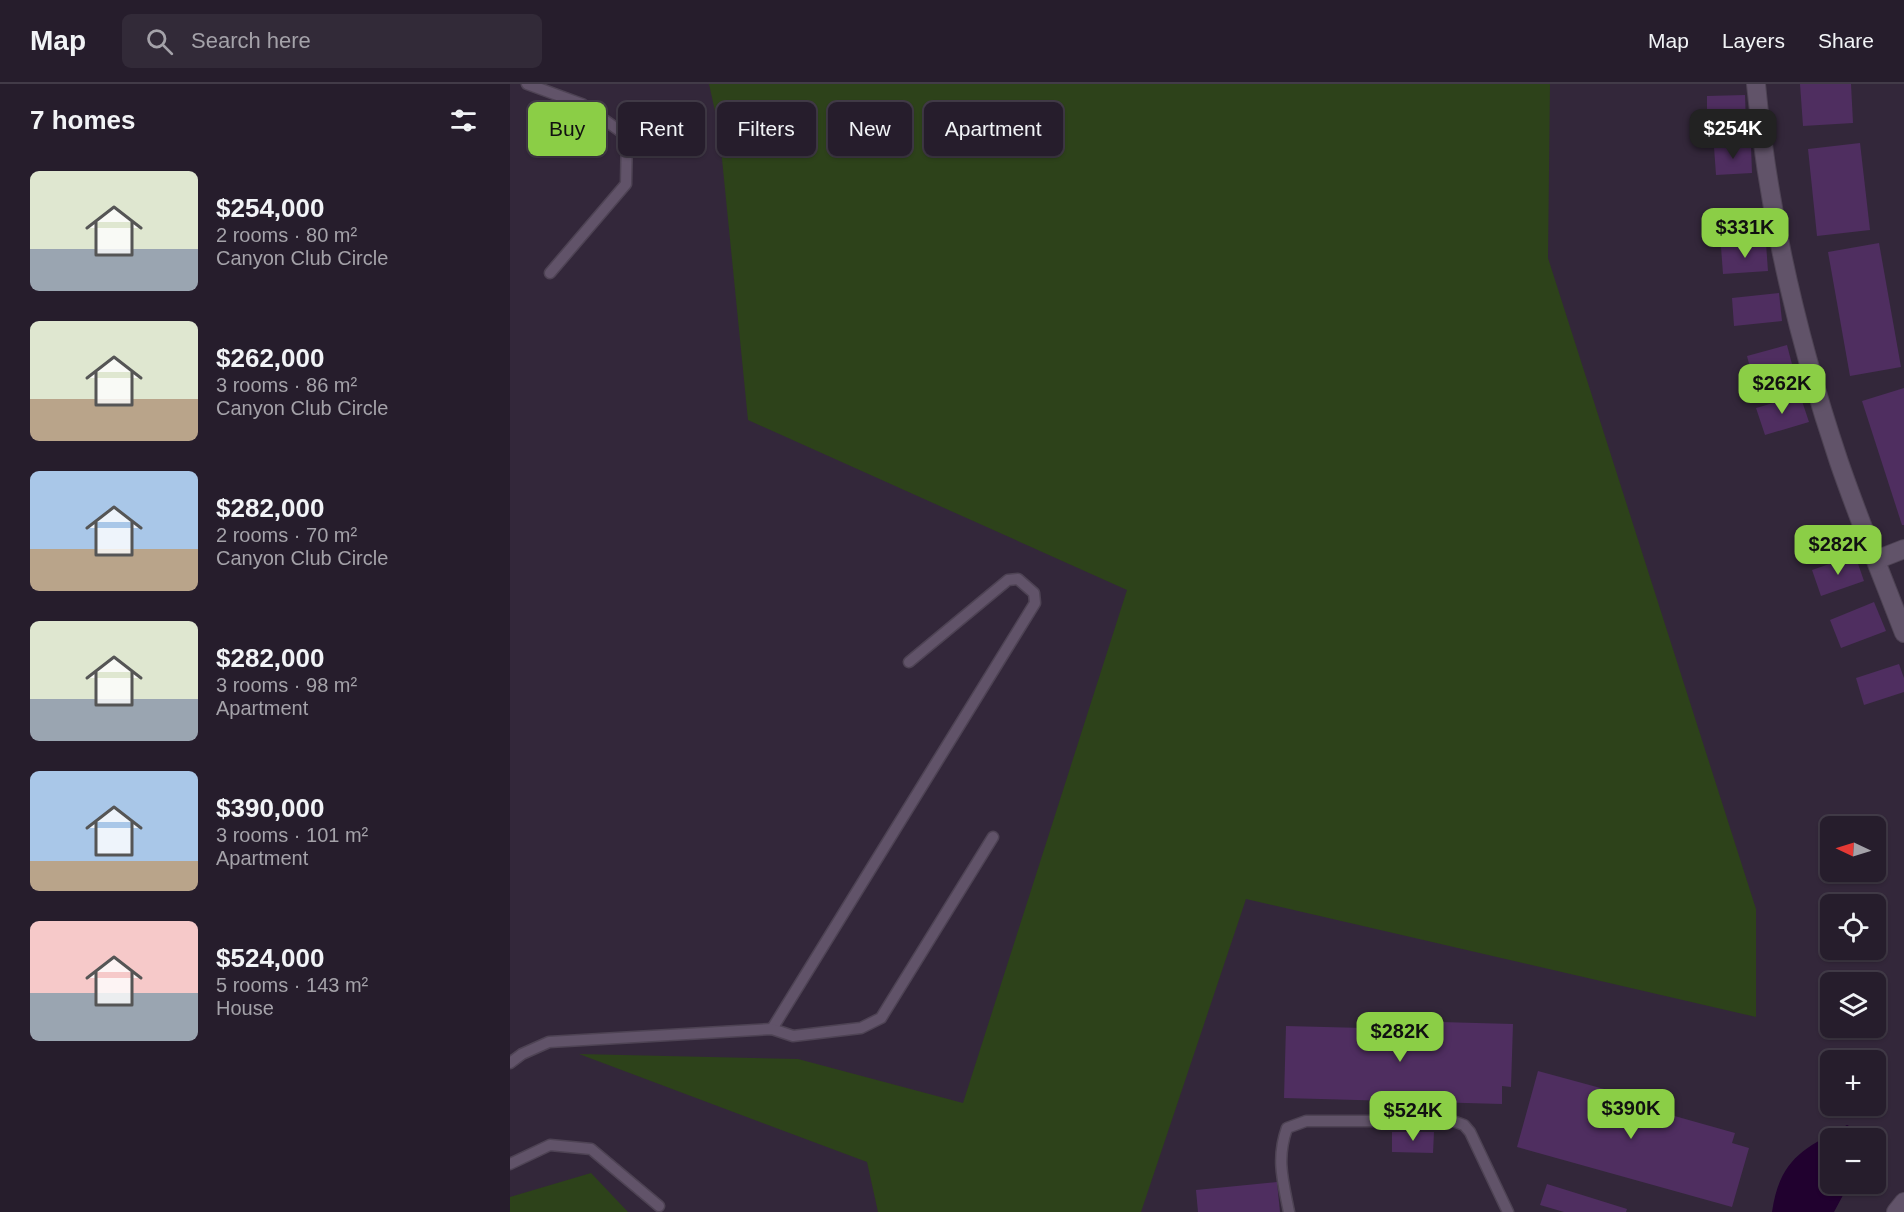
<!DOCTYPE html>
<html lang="en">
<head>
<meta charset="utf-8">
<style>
	body { margin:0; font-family:Helvetica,sans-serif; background:#322a38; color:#f1f3f6; height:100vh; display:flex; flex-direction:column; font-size:22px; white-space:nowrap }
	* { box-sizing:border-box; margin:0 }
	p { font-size:20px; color:#a4a2a9 }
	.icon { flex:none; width:33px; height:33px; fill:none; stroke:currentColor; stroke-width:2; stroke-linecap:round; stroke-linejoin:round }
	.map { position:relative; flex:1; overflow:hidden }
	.side { display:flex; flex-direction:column; background:#261d2c; width:510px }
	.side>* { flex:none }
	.top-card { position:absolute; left:18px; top:18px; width:570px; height:54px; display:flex; gap:12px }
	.needle { width:39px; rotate:274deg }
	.buttons { position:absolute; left:1310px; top:732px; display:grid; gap:12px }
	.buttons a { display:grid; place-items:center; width:66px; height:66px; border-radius:9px; background:#261d2c; box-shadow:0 2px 4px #0004,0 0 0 2px #423b48; font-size:30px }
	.price { position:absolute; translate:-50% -51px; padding:0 14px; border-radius:12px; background:#8bce46; color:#111; font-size:20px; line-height:39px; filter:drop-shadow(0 2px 3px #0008) }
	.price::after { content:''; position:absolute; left:50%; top:36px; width:18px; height:14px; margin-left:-9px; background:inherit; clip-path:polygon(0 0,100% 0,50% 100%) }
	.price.current { background:#222; color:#fff }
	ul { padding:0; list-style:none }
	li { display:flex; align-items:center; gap:18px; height:150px; padding:0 30px }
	li span { display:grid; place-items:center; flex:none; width:168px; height:120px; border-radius:9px; color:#555 }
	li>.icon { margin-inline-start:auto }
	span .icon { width:72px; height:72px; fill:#fffc; stroke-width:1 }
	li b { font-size:26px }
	h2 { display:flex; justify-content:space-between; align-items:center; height:72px; padding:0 30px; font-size:26px }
	.pill { padding:0 21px; border-radius:9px; background:#261d2c; box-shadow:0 2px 4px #0004,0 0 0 2px #423b48; font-size:21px; line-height:54px }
	.pill.current { background:#8bce46; color:#111 }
	header { display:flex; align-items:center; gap:36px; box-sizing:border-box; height:84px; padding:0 30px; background:#261d2c; border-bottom:2px solid #423b48 }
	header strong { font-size:28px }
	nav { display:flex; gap:33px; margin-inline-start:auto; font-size:21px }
	.search { width:420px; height:54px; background:#322a38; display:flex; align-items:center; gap:15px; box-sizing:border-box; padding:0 21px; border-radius:9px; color:#a4a2a9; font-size:22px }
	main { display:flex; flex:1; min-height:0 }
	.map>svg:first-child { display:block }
</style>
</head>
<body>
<header>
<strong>Map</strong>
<div class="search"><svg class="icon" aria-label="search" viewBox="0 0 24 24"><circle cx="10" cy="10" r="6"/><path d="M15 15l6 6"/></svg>Search here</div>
<nav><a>Map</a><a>Layers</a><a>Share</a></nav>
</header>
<main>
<section class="side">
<h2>7 homes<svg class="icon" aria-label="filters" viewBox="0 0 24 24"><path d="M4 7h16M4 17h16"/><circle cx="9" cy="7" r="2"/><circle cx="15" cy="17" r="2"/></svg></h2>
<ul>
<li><span style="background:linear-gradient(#dfe7d0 65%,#9aa5b1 0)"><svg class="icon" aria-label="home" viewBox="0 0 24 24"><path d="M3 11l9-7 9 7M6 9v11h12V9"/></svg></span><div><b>$254,000</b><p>2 rooms · 80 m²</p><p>Canyon Club Circle</p></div></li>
<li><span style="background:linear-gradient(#dfe7d0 65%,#b9a48a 0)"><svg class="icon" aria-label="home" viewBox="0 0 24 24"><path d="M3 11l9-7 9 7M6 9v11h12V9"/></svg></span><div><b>$262,000</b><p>3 rooms · 86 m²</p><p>Canyon Club Circle</p></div></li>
<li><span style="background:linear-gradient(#a9c7e8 65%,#b9a48a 0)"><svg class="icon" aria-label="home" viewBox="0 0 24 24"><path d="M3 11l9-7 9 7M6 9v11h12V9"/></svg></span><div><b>$282,000</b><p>2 rooms · 70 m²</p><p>Canyon Club Circle</p></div></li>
<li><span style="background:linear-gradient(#dfe7d0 65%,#9aa5b1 0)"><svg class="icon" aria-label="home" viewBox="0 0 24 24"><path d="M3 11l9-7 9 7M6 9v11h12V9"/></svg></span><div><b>$282,000</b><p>3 rooms · 98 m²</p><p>Apartment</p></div></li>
<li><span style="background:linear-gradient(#a9c7e8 75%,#b9a48a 0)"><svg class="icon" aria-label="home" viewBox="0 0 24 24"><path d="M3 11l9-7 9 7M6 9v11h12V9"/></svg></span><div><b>$390,000</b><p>3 rooms · 101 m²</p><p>Apartment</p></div></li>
<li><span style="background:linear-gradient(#f6c9c9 60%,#9aa5b1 0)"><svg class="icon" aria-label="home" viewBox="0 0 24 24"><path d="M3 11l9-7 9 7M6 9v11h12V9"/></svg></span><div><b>$524,000</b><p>5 rooms · 143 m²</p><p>House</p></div></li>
</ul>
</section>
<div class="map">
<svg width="1394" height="1128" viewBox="0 0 1394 1128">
	<rect width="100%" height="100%" fill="#33273a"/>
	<g fill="#2d421a">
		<polygon points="199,0 1040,0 1038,174 1246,825 1246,933 736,815 631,1128 368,1128 357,1078 69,970 288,975 453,1019 617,506 238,336 209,45"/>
		<polygon points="81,1089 118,1128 0,1128 0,1113"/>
	</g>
	<path fill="#21012f" d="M 1337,1041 L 1341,1043 L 1354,1054 L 1320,1054 L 1320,1100 L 1339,1100 L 1324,1128 L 1262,1128 C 1270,1075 1292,1066 1337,1041 Z"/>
	<g fill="#4f2e60">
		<polygon points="1290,0 1341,0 1343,39 1293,42"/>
		<polygon points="1235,11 1236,39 1197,40 1197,12"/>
		<polygon points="1350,59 1360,146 1307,152 1298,65"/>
		<polygon points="1241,62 1242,89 1206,91 1204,63"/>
		<polygon points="1256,159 1258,187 1213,190 1211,163"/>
		<polygon points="1369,159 1391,283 1340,292 1318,168"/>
		<polygon points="1269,209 1272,237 1224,242 1222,214"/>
		<polygon points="1277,261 1284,288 1244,299 1237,272"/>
		<polygon points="1394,304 1394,441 1392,441 1352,317"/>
		<polygon points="1290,311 1299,338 1255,351 1246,324"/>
		<polygon points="1345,471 1354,497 1311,512 1302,486"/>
		<polygon points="1364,518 1376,547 1331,564 1320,536"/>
		<polygon points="1389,580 1394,594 1394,608 1354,621 1346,594"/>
		<polygon points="894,937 1003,940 1001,1003 992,1002 992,1020 774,1014 776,942 893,945"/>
		<polygon points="1028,987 1131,1015 1129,1022 1225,1049 1222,1059 1239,1064 1222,1123 1007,1063"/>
		<polygon points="882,1048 924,1048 923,1069 882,1068"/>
		<polygon points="767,1098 770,1128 688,1128 686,1106"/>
		<polygon points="1037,1100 1117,1125 1116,1128 1054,1128 1030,1121"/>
	</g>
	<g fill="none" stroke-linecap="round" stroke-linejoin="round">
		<defs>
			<g id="service">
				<polyline points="17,0 72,20 117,52 116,100 40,189"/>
				<polyline points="262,945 525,519 524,509 508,495 498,496 399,578"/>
				<polyline points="0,979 12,970 39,958 262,945 283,952 351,944 371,934 483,753"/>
				<polyline points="0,1080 40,1061 81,1065 149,1122"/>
				<path d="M 779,1128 C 773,1097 766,1075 777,1044 L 796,1037 L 943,1037 L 954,1041 L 960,1048 L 998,1128"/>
			</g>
			<g id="minor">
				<path d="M 1246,0 C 1258,128 1288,256 1329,378 C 1349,436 1372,492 1394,549"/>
				<polyline points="1366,476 1394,465"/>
				<polyline points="1386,1128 1394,1118"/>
			</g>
		</defs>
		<use href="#service" stroke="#4e4354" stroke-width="13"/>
		<use href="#minor" stroke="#4e4354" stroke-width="20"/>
		<use href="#service" stroke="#615369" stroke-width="10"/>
		<use href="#minor" stroke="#615369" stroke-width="18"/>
	</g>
</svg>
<div class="buttons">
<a><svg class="needle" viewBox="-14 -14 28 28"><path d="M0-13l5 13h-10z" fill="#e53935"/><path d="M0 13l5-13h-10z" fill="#a4a2a9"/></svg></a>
<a><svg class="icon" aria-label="locate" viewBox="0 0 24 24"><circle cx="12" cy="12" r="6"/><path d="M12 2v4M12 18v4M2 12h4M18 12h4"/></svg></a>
<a><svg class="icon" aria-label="layers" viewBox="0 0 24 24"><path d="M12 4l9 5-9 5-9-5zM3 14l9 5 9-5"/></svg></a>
<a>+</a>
<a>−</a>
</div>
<b class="price current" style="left:1223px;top:76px">$254K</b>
<b class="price" style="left:1235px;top:175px">$331K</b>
<b class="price" style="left:1272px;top:331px">$262K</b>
<b class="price" style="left:1328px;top:492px">$282K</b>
<b class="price" style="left:890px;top:979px">$282K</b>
<b class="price" style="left:1121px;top:1056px">$390K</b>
<b class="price" style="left:903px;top:1058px">$524K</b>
<div class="top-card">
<a class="pill current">Buy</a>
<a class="pill">Rent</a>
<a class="pill">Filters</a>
<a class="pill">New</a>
<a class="pill">Apartment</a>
</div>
</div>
</main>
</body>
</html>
